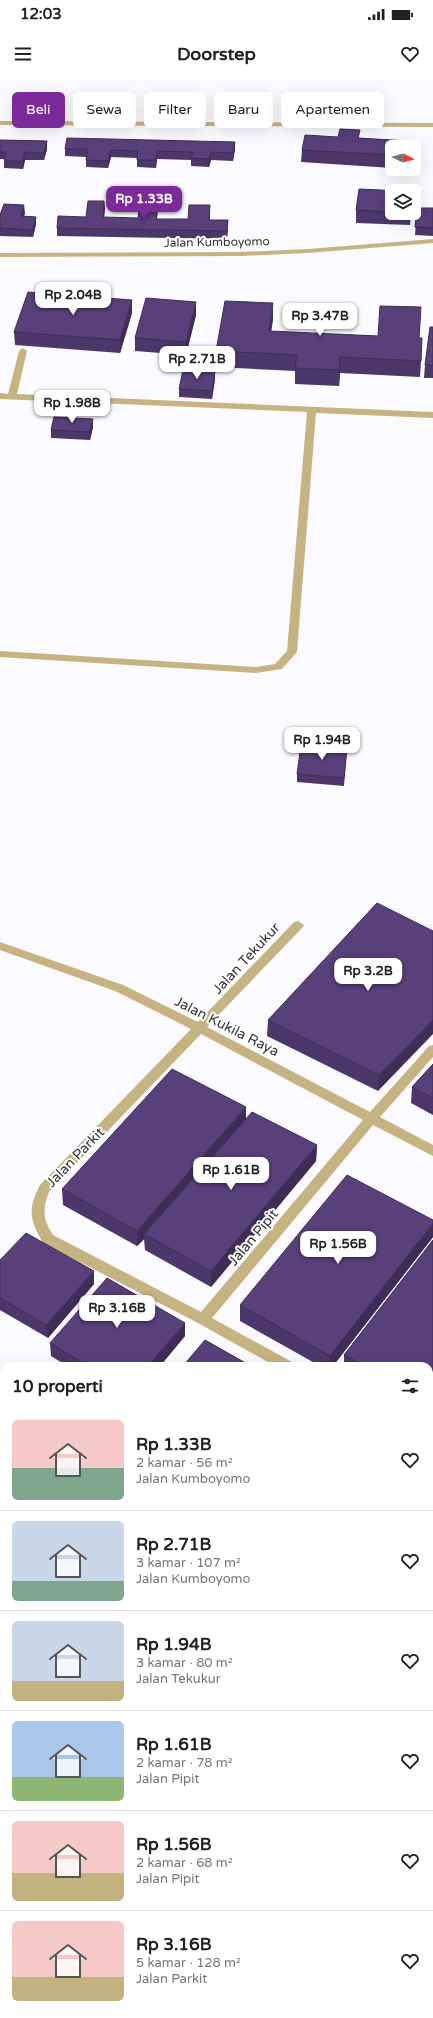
<!DOCTYPE html>
<html lang="id">
<head>
<meta charset="utf-8">
<style>
	body { margin:0; font-family:"Varela Round",sans-serif; background:#f2f2f2; color:#202124; height:100vh; display:flex; flex-direction:column; font-size:15px; white-space:nowrap }
	* { box-sizing:border-box; margin:0 }
	p { font-size:13px; color:#757577 }
	.icon { flex:none; width:22px; height:22px; fill:none; stroke:currentColor; stroke-width:2; stroke-linecap:round; stroke-linejoin:round }
	.map { position:relative; flex:1; overflow:hidden }
	.details { position:absolute; left:0px; top:1282px; width:433px; height:656px; display:flex; flex-direction:column; background:#fff; border-radius:12px 12px 0 0; box-shadow:0 4px 16px #0002 }
	.details>* { flex:none }
	.top-card { position:absolute; left:12px; top:12px; width:409px; height:36px; display:flex; gap:8px }
	.needle { width:26px; rotate:96deg }
	.fabs { position:absolute; left:385px; top:60px; display:grid; gap:8px }
	.fabs a { display:grid; place-items:center; width:36px; height:36px; border-radius:6px; background:#fff; box-shadow:0 4px 16px #0002; font-size:20px }
	.price { position:absolute; translate:-50% -34px; padding:0 9px; border-radius:8px; background:#fff; color:#222; font-size:13px; line-height:26px; filter:drop-shadow(0 1px 2px #0008) }
	.price::after { content:''; position:absolute; left:50%; top:24px; width:12px; height:9px; margin-left:-6px; background:inherit; clip-path:polygon(0 0,100% 0,50% 100%) }
	.price.selected { background:#7b2a9a; color:#fff }
	ul { padding:0; list-style:none }
	li { display:flex; align-items:center; gap:12px; height:100px; padding:0 12px }
	li+li { border-top:1px solid #e0e0e0 }
	li span { display:grid; place-items:center; flex:none; width:112px; height:80px; border-radius:6px; color:#555 }
	li>.icon { margin-inline-start:auto }
	span .icon { width:48px; height:48px; fill:#fffc; stroke-width:1 }
	li b { font-size:17px }
	h2 { display:flex; justify-content:space-between; align-items:center; height:48px; padding:0 12px; font-size:17px }
	.chip { padding:0 14px; border-radius:6px; background:#fff; box-shadow:0 4px 16px #0002; font-size:14px; line-height:36px }
	.chip.selected { background:#7b2a9a; color:#fff }
	.status { display:flex; justify-content:space-between; align-items:center; height:28px; padding:0 20px; background:#fff; direction:ltr }
	.status svg { height:11px; fill:currentColor }
	header { display:flex; justify-content:space-between; align-items:center; height:52px; padding:0 12px; background:#fff; font-size:18px; font-weight:700 }
	.map>svg:first-child { display:block }
</style>
</head>
<body>
<div class="status"><b>12:03</b><svg viewBox="0 0 49 12"><path d="M0 12V9h3v3zM5 12V6h3v6zM10 12V3h3v9zM15 12V0h3v12zM26 1h20v11H26zM47 4h2v5h-2z"/></svg></div>
<header><svg class="icon" aria-label="menu" viewBox="0 0 24 24"><path d="M4 6h16M4 12h16M4 18h16"/></svg>Doorstep<svg class="icon" aria-label="heart" viewBox="0 0 24 24"><path d="M12 20l-8-8c-3-5 5-10 8-4 3-6 11-1 8 4z"/></svg></header>
<div class="map">
<svg width="433" height="1938" viewBox="0 0 433 1938">
	<rect width="100%" height="100%" fill="#fafaff"/>
	<g fill="none" stroke-linecap="round" stroke-linejoin="round">
		<polygon fill="#c5b481" fill-rule="evenodd" points="23,268 27,271 17,314 433,332 433,338 316,333 297,572 282,589 256,593 0,577 0,571 256,587 275,584 287,571 307,332 0,319 0,313 8,314 19,271"/>
		<g fill="#c5b481" fill-rule="evenodd">
			<polygon points="0,41 433,43 433,47 0,45"/>
			<polygon points="433,159 433,163 308,173 241,176 0,177 0,173 241,172 308,169"/>
			<path d="M 298,841 L 304,845 L 302,848 L 207,947 L 370,1032 L 429,966 L 433,965 L 433,977 L 380,1037 L 433,1065 L 433,1076 L 373,1045 L 212,1238 L 292,1282 L 294,1286 L 275,1286 L 198,1243 L 43,1163 C 30,1140 27,1130 40,1105 L 191,949 L 115,911 L 0,870 L 0,862 L 123,905 L 198,942 L 294,842 ZM 201,954 L 363,1040 L 201,1232 L 53,1155 C 43,1140 42,1129 49,1112 Z"/>
			<polygon points="433,1329 433,1345 429,1347 429,1331"/>
			<polygon points="429,1359 433,1360 433,1374 429,1373"/>
		</g>
	</g>
	<g fill="#4c376a">
		<polygon points="359,58 409,61 408,67 392,67 392,88 301,82 302,70"/>
		<polygon points="0,60 47,61 47,69 44,80 25,80 23,89 4,88 4,79 0,79"/>
		<polygon points="235,62 233,81 211,80 209,87 191,86 191,80 157,79 156,88 137,87 137,78 111,77 108,88 86,87 86,77 65,76 65,69"/>
		<polygon points="392,111 392,133 411,133 410,145 356,143 356,130"/>
		<polygon points="104,121 105,129 104,138 138,138 158,127 157,139 188,139 210,133 210,140 228,140 227,159 57,156 57,148 86,137"/>
		<polygon points="417,128 433,128 433,156 415,155"/>
		<polygon points="25,133 24,136 36,137 36,144 33,157 0,156 0,135"/>
		<polygon points="132,220 132,233 120,273 15,265 14,252"/>
		<polygon points="196,235 186,275 135,271 135,258"/>
		<polygon points="273,239 271,251 419,258 421,281 420,297 340,293 339,306 295,304 295,291 216,287 216,271"/>
		<polygon points="433,247 433,298 424,298 425,285"/>
		<polygon points="215,299 212,319 179,317 179,309"/>
		<polygon points="93,347 90,360 51,358 51,350"/>
		<polygon points="347,668 344,706 297,702 297,694"/>
		<polygon points="433,851 378,1011 267,956 268,940"/>
		<polygon points="433,984 433,1035 411,1023 412,1007"/>
		<polygon points="246,1038 317,1065 316,1081 211,1207 145,1170 144,1159 137,1166 63,1125 62,1109"/>
		<polygon points="433,1157 333,1286 320,1286 240,1241 240,1225"/>
		<polygon points="433,1160 433,1306 429,1312 429,1286 344,1286 344,1275"/>
		<polygon points="0,1180 94,1191 94,1204 48,1258 0,1230"/>
		<polygon points="185,1256 160,1286 67,1286 51,1276 50,1263"/>
		<polygon points="429,1403 433,1406 433,1503 429,1501"/>
	</g>
	<g fill="#3e2d56">
		<polygon points="47,61 47,69 44,80 44,73"/>
		<polygon points="235,62 235,70 233,81 233,73"/>
		<polygon points="111,70 111,77 108,88 108,81"/>
		<polygon points="157,71 157,79 156,88 156,80"/>
		<polygon points="25,72 25,80 23,89 22,82"/>
		<polygon points="211,72 211,80 209,87 209,79"/>
		<polygon points="104,121 105,129 103,145 103,137"/>
		<polygon points="24,125 25,133 21,144 21,136"/>
		<polygon points="36,137 36,144 33,157 33,150"/>
		<polygon points="228,140 228,148 227,159 227,151"/>
		<polygon points="132,220 132,233 120,273 120,260"/>
		<polygon points="196,222 196,235 186,275 186,262"/>
		<polygon points="273,223 273,239 269,266 269,251"/>
		<polygon points="340,277 340,293 339,306 339,290"/>
		<polygon points="215,291 215,299 212,319 212,311"/>
		<polygon points="93,339 93,347 90,360 89,352"/>
		<polygon points="433,940 433,954 378,1011 379,995"/>
		<polygon points="246,1027 246,1043 144,1154 144,1159 137,1166 137,1151"/>
		<polygon points="317,1065 316,1081 211,1207 211,1191"/>
		<polygon points="433,1143 433,1157 333,1286 330,1286 330,1276"/>
		<polygon points="94,1191 94,1204 48,1258 46,1245"/>
		<polygon points="185,1243 185,1256 160,1286 148,1286"/>
		<polygon points="433,1293 433,1306 429,1312 429,1299"/>
	</g>
	<g fill="#58407b" stroke="#3e2d56">
		<polygon points="340,49 360,50 358,58 409,61 408,67 392,67 392,75 302,70 305,55 338,57"/>
		<polygon points="67,58 235,62 233,73 211,72 209,79 191,78 193,72 157,71 156,80 137,80 138,71 111,70 108,81 86,80 88,69 65,69"/>
		<polygon points="0,60 47,61 44,73 25,72 22,82 4,80 6,72 0,72"/>
		<polygon points="359,109 402,111 392,111 392,132 356,130"/>
		<polygon points="88,121 104,121 103,137 138,138 140,126 158,127 156,139 188,139 189,125 210,125 209,140 228,140 227,151 57,148 58,136 86,137"/>
		<polygon points="4,124 24,125 21,136 36,137 33,150 0,148 0,135"/>
		<polygon points="417,128 433,128 433,148 415,147"/>
		<polygon points="28,212 132,220 120,260 14,252"/>
		<polygon points="146,218 196,222 186,262 135,258"/>
		<polygon points="225,221 273,223 269,251 378,256 380,226 421,227 419,258 422,258 421,281 340,277 339,290 295,288 297,275 216,271"/>
		<polygon points="430,247 433,247 433,285 425,285"/>
		<polygon points="183,290 215,291 212,311 179,309"/>
		<polygon points="54,337 93,339 89,352 51,350"/>
		<polygon points="301,665 347,668 344,698 297,694"/>
		<polygon points="377,823 433,851 433,940 379,995 268,940"/>
		<polygon points="433,984 433,1018 412,1007"/>
		<polygon points="172,989 246,1027 137,1151 62,1109"/>
		<polygon points="252,1032 317,1065 211,1191 144,1154"/>
		<polygon points="347,1095 433,1140 433,1143 330,1276 240,1225"/>
		<polygon points="26,1153 94,1191 46,1245 0,1218 0,1180"/>
		<polygon points="433,1160 433,1293 429,1299 429,1286 365,1286 344,1275"/>
		<polygon points="107,1198 185,1243 148,1286 88,1286 50,1263"/>
		<polygon points="205,1260 251,1286 183,1286"/>
		<polygon points="429,1403 433,1406 433,1490 429,1488"/>
	</g>
	<g text-anchor="middle" stroke-width="4" stroke-linejoin="round" paint-order="stroke">
		<g font-size="12" fill="#343436" stroke="#fff">
			<text transform="translate(217 162) rotate(-1)" y="4">Jalan Kumboyomo</text>
		</g>
		<g font-size="14" fill="#343436" stroke="#fff">
			<text transform="translate(246 878) rotate(-47)" y="5">Jalan Tekukur</text>
			<text transform="translate(227 946) rotate(27)" y="5">Jalan Kukila Raya</text>
			<text transform="translate(75 1077) rotate(-46)" y="5">Jalan Parkit</text>
			<text transform="translate(253 1157) rotate(-50)" y="5">Jalan Pipit</text>
		</g>
	</g>
</svg>
<div class="fabs">
<a><svg class="needle" viewBox="-14 -14 28 28"><path d="M0-13l5 13h-10z" fill="#e53935"/><path d="M0 13l5-13h-10z" fill="#757577"/></svg></a>
<a><svg class="icon" aria-label="layers" viewBox="0 0 24 24"><path d="M12 4l9 5-9 5-9-5zM3 14l9 5 9-5"/></svg></a>
</div>
<b class="price selected" style="left:144px;top:140px">Rp 1.33B</b>
<b class="price" style="left:73px;top:236px">Rp 2.04B</b>
<b class="price" style="left:320px;top:257px">Rp 3.47B</b>
<b class="price" style="left:197px;top:300px">Rp 2.71B</b>
<b class="price" style="left:72px;top:344px">Rp 1.98B</b>
<b class="price" style="left:322px;top:681px">Rp 1.94B</b>
<b class="price" style="left:368px;top:912px">Rp 3.2B</b>
<b class="price" style="left:231px;top:1111px">Rp 1.61B</b>
<b class="price" style="left:338px;top:1185px">Rp 1.56B</b>
<b class="price" style="left:117px;top:1249px">Rp 3.16B</b>
<div class="top-card">
<a class="chip selected">Beli</a>
<a class="chip">Sewa</a>
<a class="chip">Filter</a>
<a class="chip">Baru</a>
<a class="chip">Apartemen</a>
</div>
<section class="details">
<h2>10 properti<svg class="icon" aria-label="filters" viewBox="0 0 24 24"><path d="M4 7h16M4 17h16"/><circle cx="9" cy="7" r="2"/><circle cx="15" cy="17" r="2"/></svg></h2>
<ul>
<li><span style="background:linear-gradient(#f6c9c9 60%,#7fa58c 0)"><svg class="icon" aria-label="home" viewBox="0 0 24 24"><path d="M3 11l9-7 9 7M6 9v11h12V9"/></svg></span><div><b>Rp 1.33B</b><p>2 kamar · 56 m²</p><p>Jalan Kumboyomo</p></div><svg class="icon" aria-label="heart" viewBox="0 0 24 24"><path d="M12 20l-8-8c-3-5 5-10 8-4 3-6 11-1 8 4z"/></svg></li>
<li><span style="background:linear-gradient(#c9d6e8 75%,#7fa58c 0)"><svg class="icon" aria-label="home" viewBox="0 0 24 24"><path d="M3 11l9-7 9 7M6 9v11h12V9"/></svg></span><div><b>Rp 2.71B</b><p>3 kamar · 107 m²</p><p>Jalan Kumboyomo</p></div><svg class="icon" aria-label="heart" viewBox="0 0 24 24"><path d="M12 20l-8-8c-3-5 5-10 8-4 3-6 11-1 8 4z"/></svg></li>
<li><span style="background:linear-gradient(#c9d6e8 75%,#c2b280 0)"><svg class="icon" aria-label="home" viewBox="0 0 24 24"><path d="M3 11l9-7 9 7M6 9v11h12V9"/></svg></span><div><b>Rp 1.94B</b><p>3 kamar · 80 m²</p><p>Jalan Tekukur</p></div><svg class="icon" aria-label="heart" viewBox="0 0 24 24"><path d="M12 20l-8-8c-3-5 5-10 8-4 3-6 11-1 8 4z"/></svg></li>
<li><span style="background:linear-gradient(#a9c7e8 70%,#8fb573 0)"><svg class="icon" aria-label="home" viewBox="0 0 24 24"><path d="M3 11l9-7 9 7M6 9v11h12V9"/></svg></span><div><b>Rp 1.61B</b><p>2 kamar · 78 m²</p><p>Jalan Pipit</p></div><svg class="icon" aria-label="heart" viewBox="0 0 24 24"><path d="M12 20l-8-8c-3-5 5-10 8-4 3-6 11-1 8 4z"/></svg></li>
<li><span style="background:linear-gradient(#f6c9c9 65%,#c2b280 0)"><svg class="icon" aria-label="home" viewBox="0 0 24 24"><path d="M3 11l9-7 9 7M6 9v11h12V9"/></svg></span><div><b>Rp 1.56B</b><p>2 kamar · 68 m²</p><p>Jalan Pipit</p></div><svg class="icon" aria-label="heart" viewBox="0 0 24 24"><path d="M12 20l-8-8c-3-5 5-10 8-4 3-6 11-1 8 4z"/></svg></li>
<li><span style="background:linear-gradient(#f6c9c9 70%,#c2b280 0)"><svg class="icon" aria-label="home" viewBox="0 0 24 24"><path d="M3 11l9-7 9 7M6 9v11h12V9"/></svg></span><div><b>Rp 3.16B</b><p>5 kamar · 128 m²</p><p>Jalan Parkit</p></div><svg class="icon" aria-label="heart" viewBox="0 0 24 24"><path d="M12 20l-8-8c-3-5 5-10 8-4 3-6 11-1 8 4z"/></svg></li>
</ul>
</section>
</div>
</body>
</html>
